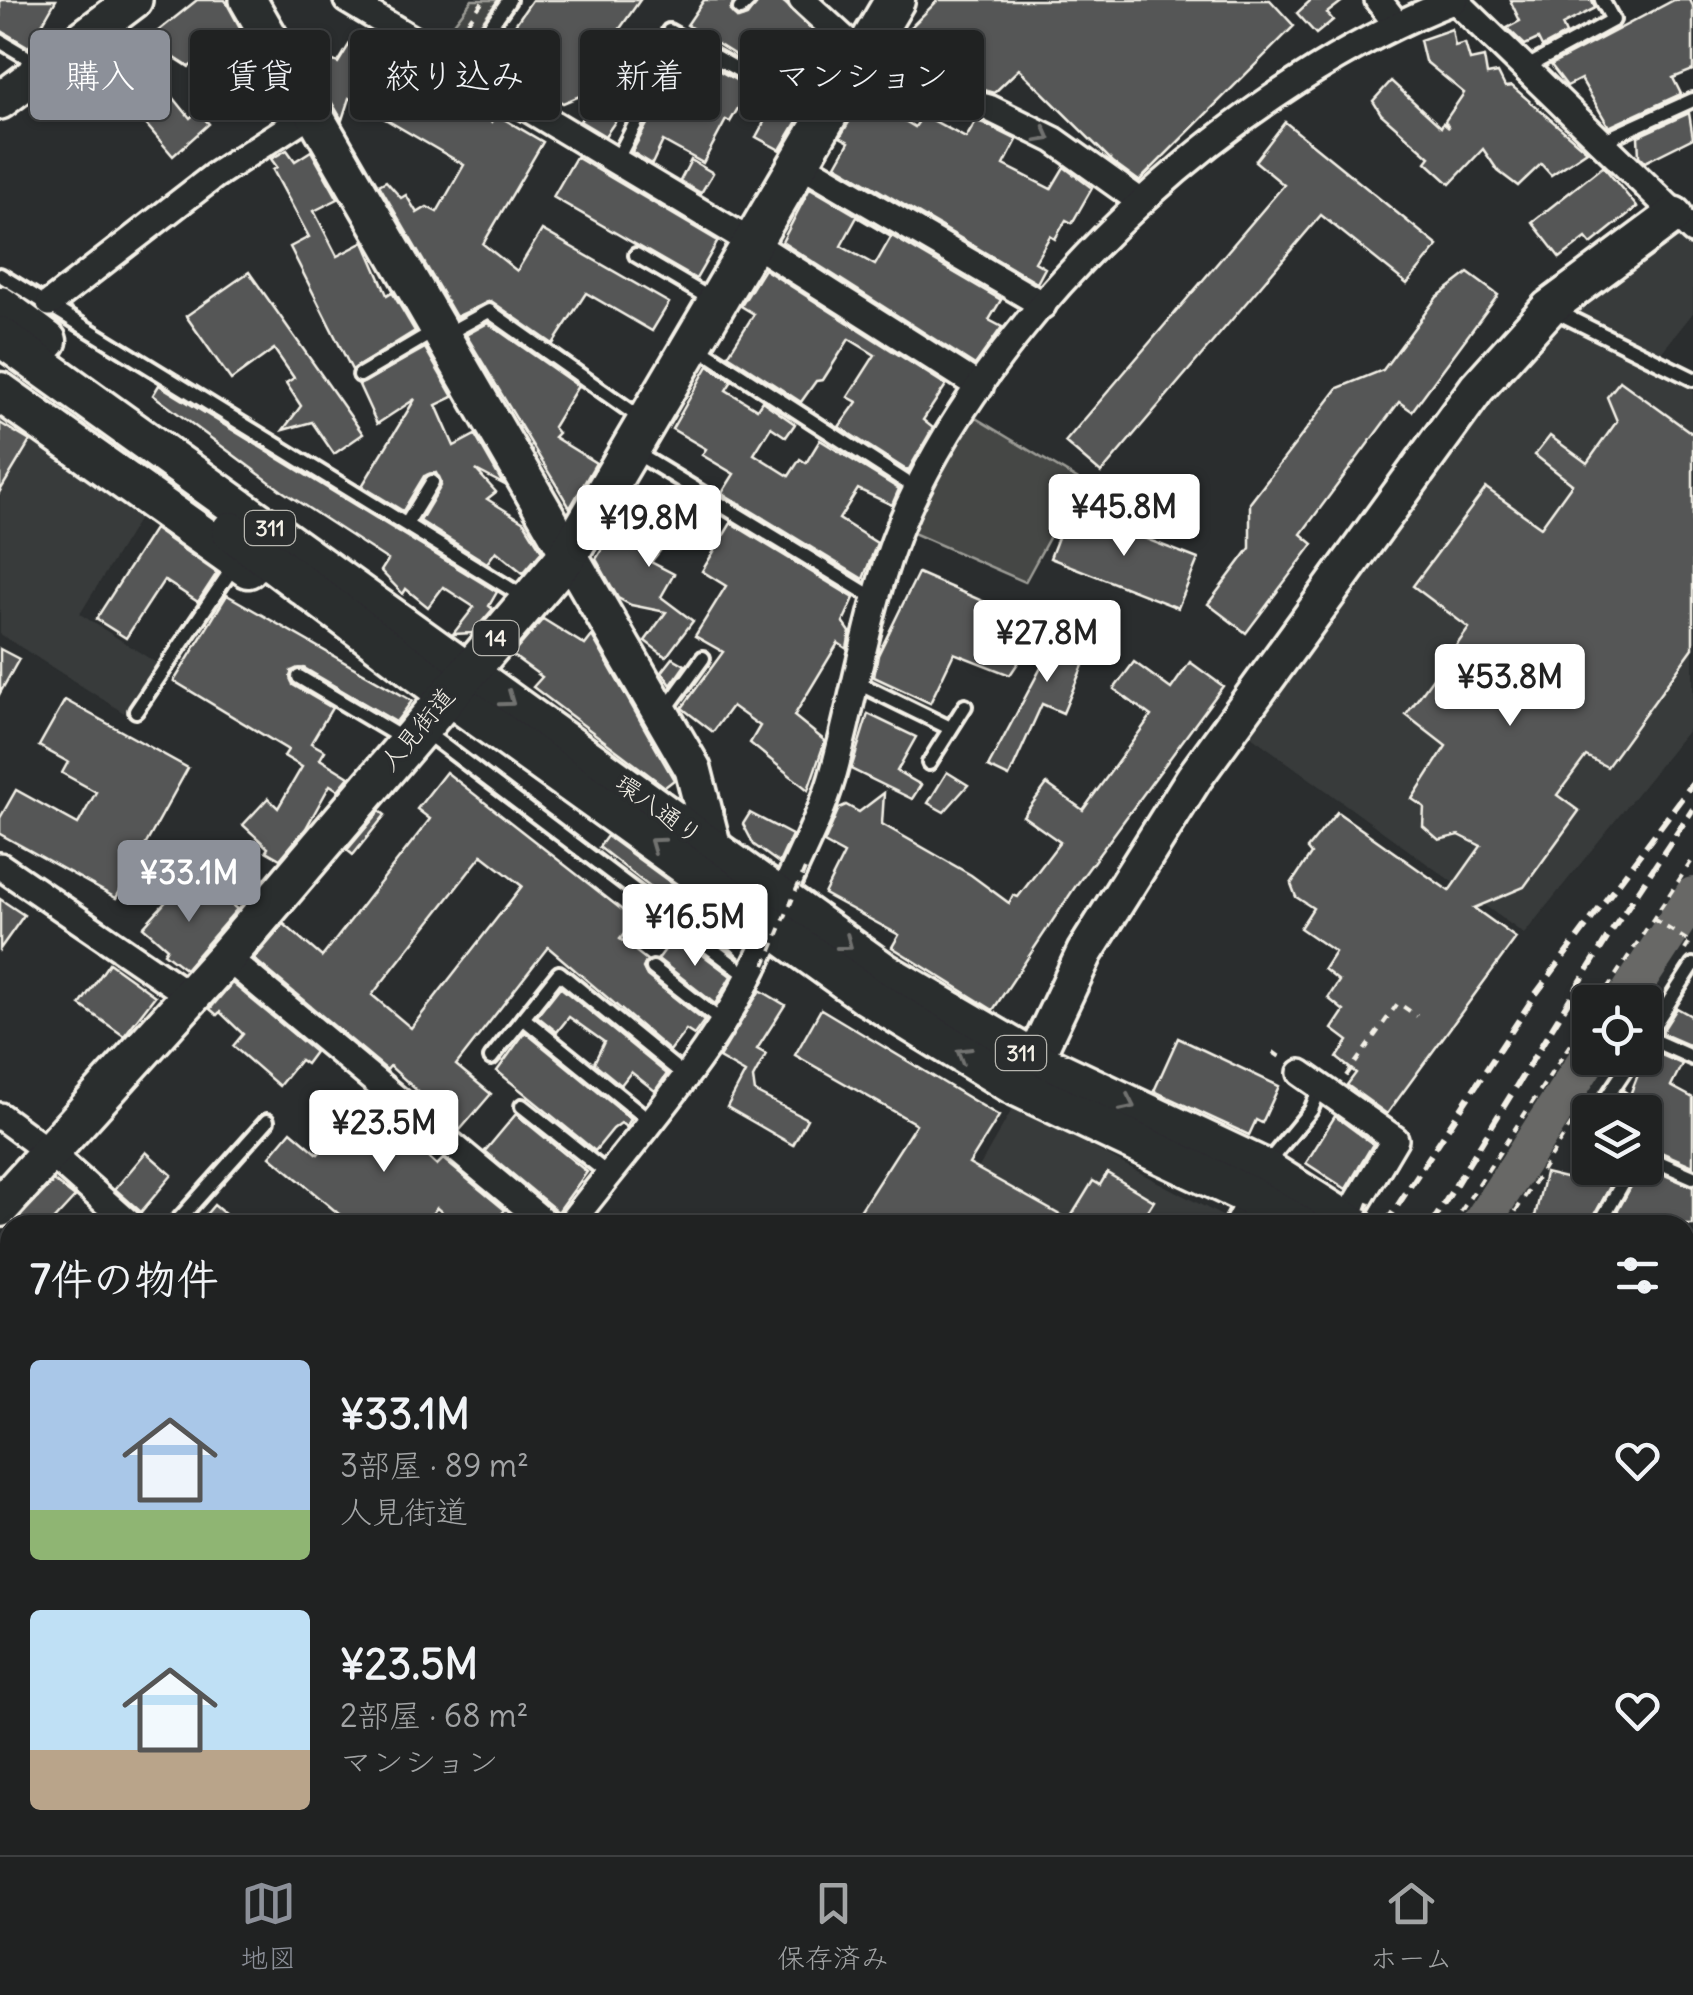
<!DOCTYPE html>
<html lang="ja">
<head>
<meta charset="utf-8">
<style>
	body { margin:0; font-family:Delius,"Klee One",sans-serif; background:#2d2f2f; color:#f1f3f6; height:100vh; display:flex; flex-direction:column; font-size:38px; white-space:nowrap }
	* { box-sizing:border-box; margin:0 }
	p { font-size:32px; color:#a2a4a5 }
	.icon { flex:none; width:55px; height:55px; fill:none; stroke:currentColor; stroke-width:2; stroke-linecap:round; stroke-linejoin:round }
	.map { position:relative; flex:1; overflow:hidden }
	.sheet { position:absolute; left:0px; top:1215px; width:1695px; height:640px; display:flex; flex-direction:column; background:#202222; border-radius:30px 30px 0 0; box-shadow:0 2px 8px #0004,0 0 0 2px #3d3f40 }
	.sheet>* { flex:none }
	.hud { position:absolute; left:30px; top:30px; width:1000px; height:90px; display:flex; gap:20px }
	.controls { position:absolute; left:1572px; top:985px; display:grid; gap:20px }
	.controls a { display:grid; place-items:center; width:90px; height:90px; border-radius:10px; background:#202222; box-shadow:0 2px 8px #0004,0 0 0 2px #3d3f40; font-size:50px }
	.price { position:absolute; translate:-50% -85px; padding:0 22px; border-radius:10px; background:#fff; color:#222; font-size:32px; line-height:65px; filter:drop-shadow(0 2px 5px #0008) }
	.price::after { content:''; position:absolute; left:50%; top:60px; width:30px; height:22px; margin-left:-15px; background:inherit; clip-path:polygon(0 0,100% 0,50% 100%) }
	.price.active { background:#8c9099; color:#fff }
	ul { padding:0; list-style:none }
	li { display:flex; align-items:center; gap:30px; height:250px; padding:0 30px }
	li span { display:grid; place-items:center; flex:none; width:280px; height:200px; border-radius:10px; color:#555 }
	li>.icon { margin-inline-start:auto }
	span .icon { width:120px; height:120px; fill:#fffc; stroke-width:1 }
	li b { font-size:42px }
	h2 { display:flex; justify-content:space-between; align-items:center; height:120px; padding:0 30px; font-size:42px }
	.pill { padding:0 35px; border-radius:10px; background:#202222; box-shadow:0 2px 8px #0004,0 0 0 2px #3d3f40; font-size:35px; line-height:90px }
	.pill.active { background:#8c9099; color:#fff }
	.tab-bar { display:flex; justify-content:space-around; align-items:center; height:140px; border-top:2px solid #3d3f40; background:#202222; font-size:28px; color:#a2a4a5 }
	.tab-bar a { display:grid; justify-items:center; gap:5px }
	.tab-bar .active { color:#8c9099 }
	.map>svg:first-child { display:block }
</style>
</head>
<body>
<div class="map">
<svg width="1693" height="1855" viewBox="0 0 1693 1855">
	<rect width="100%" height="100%" fill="#2a2d2e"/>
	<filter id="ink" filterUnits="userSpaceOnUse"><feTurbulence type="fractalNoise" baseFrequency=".01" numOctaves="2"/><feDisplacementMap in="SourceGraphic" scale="20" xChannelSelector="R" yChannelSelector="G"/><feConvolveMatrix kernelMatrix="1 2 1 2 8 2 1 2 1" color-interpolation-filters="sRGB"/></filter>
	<g filter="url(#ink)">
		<g fill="#373a3a">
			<polygon points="1676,231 1693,244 1693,313 1661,353 1693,369 1693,724 1524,934 1251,736 1430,475 1566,317"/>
			<polygon points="0,410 143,512 80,614 158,664 124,713 0,634"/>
			<polygon points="1014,1106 1226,1218 1222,1225 946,1225"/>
		</g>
		<g fill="#444645" stroke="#9c9c96" stroke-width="2.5">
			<polygon points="472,0 498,0 456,57 437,46"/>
			<polygon points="974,417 1080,481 1025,582 911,532 926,492"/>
			<polygon points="0,1580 10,1592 10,1845 202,1845 211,1855 0,1855"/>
		</g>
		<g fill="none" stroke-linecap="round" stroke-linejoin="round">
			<g stroke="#676866" stroke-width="38">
				<polyline points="1624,1002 1693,896"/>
				<polyline points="1480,1225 1590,1055"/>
				<polyline points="1269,1855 1271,1845"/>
			</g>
		</g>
		<g fill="#555756" stroke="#f4f1e8" stroke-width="2.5" fill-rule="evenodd">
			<polygon points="0,0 56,0 29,47 0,30"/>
			<polygon points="197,0 225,0 268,79 264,82 277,103 258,116 214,83 197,61 189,67 147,40"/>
			<polygon points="532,0 640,0 612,40 652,69 605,136 580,121 606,85 563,103 495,60 496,52"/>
			<polygon points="704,0 735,0 730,11 738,19 747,16 759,0 781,0 786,4 837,54 811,99 785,85 802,54 778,41 761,71 687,25"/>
			<polygon points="938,0 1270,0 1294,26 1139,181 1113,162 1019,69 994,93 929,75 897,41"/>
			<polygon points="1311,0 1344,0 1327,13 1333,20 1316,34 1297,13"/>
			<polygon points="1510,0 1592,0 1595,8 1562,25 1566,34 1542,47 1538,39 1525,45 1507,28 1520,21"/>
			<polygon points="1674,0 1690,0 1693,6 1693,70 1673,78 1681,94 1609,127 1581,79 1567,86 1551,65"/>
			<polygon points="1452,29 1455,46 1465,43 1470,60 1484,57 1487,75 1498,73 1505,87 1512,86 1587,151 1551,175 1541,164 1518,186 1498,171 1483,149 1450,184 1426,162 1430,157 1381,114 1373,101 1391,81 1441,127 1443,123 1449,128 1445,121 1464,93 1425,61 1420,40"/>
			<polygon points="352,40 492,122 497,115 543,142 483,244 517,271 542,230 669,303 652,331 586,293 553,344 491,301 456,317 379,185 386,181 401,198 406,195 417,213 427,207 437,212 464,165 349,98 342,120 316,76 326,58 338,63"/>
			<polygon points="138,42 172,81 165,87 190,118 198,111 209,124 173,156 121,95 105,107 77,89"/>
			<polygon points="698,59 750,88 730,122 726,120 703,163 663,141 652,164 632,152 672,78 685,84"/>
			<polygon points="862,100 870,100 915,127 923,115 966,138 976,121 983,123 1017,140 1004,165 1051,189 1064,167 1092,188 1072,223 1066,220 1055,239 1050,236 1035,262 1045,268 1037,283 836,165 849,142 840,137"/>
			<polygon points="775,102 800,116 780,150 756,137"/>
			<polygon points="1689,113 1693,138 1645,162 1639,156 1638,136"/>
			<polygon points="1285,122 1438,246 1407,284 1321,215 1101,473 1065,442 1284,185 1255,161"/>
			<polygon points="287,150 295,161 311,151 338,199 314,211 337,256 364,242 387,295 392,292 415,331 352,370 290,247 309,237 273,170 277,167 271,159"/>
			<polygon points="576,157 718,241 696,279 553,197"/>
			<polygon points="691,160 713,173 701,193 680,181"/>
			<polygon points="1603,166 1637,207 1591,244 1586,238 1560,258 1532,222"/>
			<path d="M 810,188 L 1001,300 L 989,320 L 1002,327 L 975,365 L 782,242 ZM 857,217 L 891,237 L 875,265 L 841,246 Z"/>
			<polygon points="764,269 946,385 923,420 933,428 908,471 839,427 857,402 848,397 875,355 849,339 823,380 816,381 801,402 728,355 754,314 741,306"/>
			<polygon points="249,272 363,434 334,454 312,422 283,430 301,406 286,383 294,378 274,349 231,380 186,316"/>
			<polygon points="1468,273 1498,295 1412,411 1399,402 1301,534 1313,544 1246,633 1208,604 1250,548 1250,503 1338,388 1383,370 1437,297"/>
			<polygon points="488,323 578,386 553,427 558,433 554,437 596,463 570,508 466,335"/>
			<polygon points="425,348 453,397 436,405 454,446 475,435 503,484 476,470 496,492 487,499 524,522 542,551 523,573 496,551 487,563 420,521 441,486 436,473 424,476 403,511 362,486 415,399 377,424 359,385"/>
			<polygon points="708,366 732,381 726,390 757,409 762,401 795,424 786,437 771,427 754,454 789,476 800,459 806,463 820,440 899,489 892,505 858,489 839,519 877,543 863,579 722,493 734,474 702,455 706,449 672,429"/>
			<polygon points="1620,381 1693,434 1693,648 1607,767 1586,756 1557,795 1579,811 1524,887 1474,908 1516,938 1387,1114 1347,1085 1356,1073 1337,1058 1348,1041 1332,1029 1344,1011 1328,998 1339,981 1324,969 1335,952 1300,928 1313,908 1296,897 1291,884 1311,854 1307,849 1337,812 1449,891 1481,846 1459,835 1439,840 1423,826 1424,807 1412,799 1446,746 1406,715 1469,628 1413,586 1486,488 1541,527 1572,484 1535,455 1550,436 1587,463 1617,421 1607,397"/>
			<polygon points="159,385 497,592 489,606 493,609 472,633 453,634 474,607 443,587 428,607 406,589 403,594 381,571 388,560 282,491 153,395"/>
			<polygon points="0,423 30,441 0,491"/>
			<polygon points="665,489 696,506 651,562 674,574 661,597 693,621 666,657 645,641 666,612 631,605 618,598 596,559 609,538 624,546 632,531 642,538"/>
			<polygon points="1069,509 1198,559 1178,608 1050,558"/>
			<polygon points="731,523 854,598 843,622 850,632 847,649 838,643 794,716 825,741 808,790 750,743 760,726 732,706 713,732 682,708 723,652 695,636 726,586 702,571"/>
			<polygon points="154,529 217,573 198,602 164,580 126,638 96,619"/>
			<polygon points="918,573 1042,627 1010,675 954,653 930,703 874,677 878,655"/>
			<polygon points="227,595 412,701 396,722 304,668 291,671 293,685 332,708 311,743 325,751 320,759 349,777 338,790 330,785 306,828 280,859 266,851 268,848 243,825 268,798 278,808 302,767 284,756 288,750 174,681"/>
			<polygon points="1037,607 1097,632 1063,713 1042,704 1009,777 988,767 1060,632 1032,616"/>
			<polygon points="543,619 585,645 592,636 674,780 665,787 533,687 542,677 512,655"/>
			<polygon points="0,649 19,659 0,693"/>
			<polygon points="673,658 685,665 671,685 662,672"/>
			<polygon points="1134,662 1171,689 1190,662 1223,686 1075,887 993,1010 892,947 899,935 824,894 844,854 824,843 839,808 846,805 859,812 884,793 882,824 971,875 1009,903 1013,895 1018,897 1060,842 1023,816 1047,784 1083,810 1151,716 1114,689"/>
			<polygon points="65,700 188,768 116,898 0,834 0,818 16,790 78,824 96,792 62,773 68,762 39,746"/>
			<polygon points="868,714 916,737 897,771 921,785 912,799 851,769"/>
			<path d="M 446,772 L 635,920 L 620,939 L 647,960 L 643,968 L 647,976 L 704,1021 L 694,1035 L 686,1030 L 670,1051 L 548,947 L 456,1065 L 491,1094 L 460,1130 L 390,1066 L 387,1070 L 254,959 L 284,924 L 322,957 L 430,819 L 417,809 ZM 482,855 L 522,886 L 411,1028 L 372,995 Z"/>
			<polygon points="947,772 968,785 944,812 928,803"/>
			<polygon points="380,811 385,815 353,855 347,850"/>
			<polygon points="750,813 792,835 779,863 754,845 743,824"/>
			<polygon points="607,836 722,920 713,932 740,958 599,847"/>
			<polygon points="207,887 237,909 185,969 164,953 167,948 143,927 172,895 184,905"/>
			<polygon points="0,899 24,915 0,949"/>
			<polygon points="676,935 731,976 715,1004 658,959"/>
			<polygon points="109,963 155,996 124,1036 80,1005"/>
			<polygon points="232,983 315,1052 306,1064 300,1060 279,1086 233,1046 243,1034 220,1012 217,1015 210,1009"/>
			<polygon points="560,987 667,1074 655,1091 631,1072 621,1085 594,1063 604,1042 569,1017 557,1032 537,1016"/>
			<polygon points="760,990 785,1005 757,1049 766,1054 753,1078 755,1092 807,1119 793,1145 727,1107 745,1073 719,1058"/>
			<polygon points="1677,1008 1693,1017 1691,1046 1661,1033"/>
			<polygon points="821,1009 999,1116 969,1164 1069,1220 1093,1181 1100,1185 1107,1173 1154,1201 1147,1212 1169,1225 851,1225 916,1124 795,1055"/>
			<polygon points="525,1032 631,1119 626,1127 621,1123 613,1129 595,1151 497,1071"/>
			<polygon points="1178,1038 1279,1086 1262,1123 1256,1120 1249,1135 1154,1091"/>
			<polygon points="1648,1049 1682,1064 1671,1086 1693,1098 1693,1166 1656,1150 1660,1144 1645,1135 1645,1112 1612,1112 1624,1091 1630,1095"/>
			<polygon points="368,1096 419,1139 414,1144 437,1165 443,1159 505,1210 492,1225 456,1225 437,1208 422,1225 352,1225 270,1156 291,1131 318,1154"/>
			<polygon points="516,1114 587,1172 558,1212 485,1151"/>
			<polygon points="1335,1116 1373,1144 1346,1189 1306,1163"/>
			<polygon points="146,1152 172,1175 141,1212 115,1189"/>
			<polygon points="1646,1167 1693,1187 1693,1225 1610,1225 1641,1168"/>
			<polygon points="1592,1168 1620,1168 1589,1225 1533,1225 1545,1173 1582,1182"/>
			<polygon points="54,1181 75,1197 49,1225 12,1225"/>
			<polygon points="214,1205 238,1225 197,1225"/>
		</g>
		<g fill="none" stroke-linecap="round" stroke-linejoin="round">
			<defs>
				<g id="lane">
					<polyline points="740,9 749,0"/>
					<polyline points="669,31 824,118"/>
					<polyline points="0,41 42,66"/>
					<polyline points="1525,68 1613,20 1602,0"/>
					<polyline points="460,69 509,0"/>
					<polyline points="1600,142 1693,100"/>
					<polyline points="615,163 643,109"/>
					<polyline points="636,255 716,302"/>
					<polyline points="0,275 527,599"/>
					<polyline points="1551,309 1693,379"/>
					<polyline points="445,335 489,311 642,419"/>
					<polyline points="696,346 917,489"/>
					<polyline points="360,375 438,329"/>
					<polyline points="633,451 874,598"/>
					<polyline points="407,523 432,482"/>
					<polyline points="299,677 405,740"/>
					<polyline points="856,682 950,728"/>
					<polyline points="136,711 236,563"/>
					<polyline points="663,713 703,658"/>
					<polyline points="424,731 749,977"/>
					<polyline points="929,763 965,706"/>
					<polyline points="653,968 721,1021"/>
					<polyline points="523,1018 649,1120"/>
					<polyline points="1646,1037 1693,1058"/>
					<polyline points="1645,1039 1693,965"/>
					<polyline points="491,1058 559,973 685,1076"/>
					<polyline points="522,1106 608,1174"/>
					<polyline points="1597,1112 1633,1058"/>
					<polyline points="1645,1156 1693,1177"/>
					<polyline points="1265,1166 1311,1110 1320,1088"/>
					<polyline points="174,1225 267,1121"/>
					<polyline points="1599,1225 1631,1168"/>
					<polyline points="1685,1276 1693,1282"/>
					<polyline points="0,1317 10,1326"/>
					<polyline points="1685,1535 1693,1524"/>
					<polyline points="714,1845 719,1855"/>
					<polyline points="1478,1845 1489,1855"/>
				</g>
				<g id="street">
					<polyline points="347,0 764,250 980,387"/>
					<polyline points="802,0 862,55"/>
					<polyline points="1378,0 1396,23"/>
					<polyline points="1455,0 1693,231"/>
					<polyline points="853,72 989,108 1054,140 1141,202"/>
					<polyline points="800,163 1043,305"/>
					<polyline points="50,303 214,176 314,111"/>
					<polyline points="0,866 190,996"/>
					<path d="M 782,897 C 798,858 820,819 832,778 C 859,682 871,579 917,489 C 1019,285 1244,81 1455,0"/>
					<polyline points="226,957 548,1225"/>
					<polyline points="1301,1073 1395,1139 1357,1203"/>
					<polyline points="0,1116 50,1153 131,1225"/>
					<path d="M 569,1225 C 641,1131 730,1038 772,926"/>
					<polyline points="1237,1225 1252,1197"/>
					<polyline points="1685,1411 1693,1404"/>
					<polyline points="0,1483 10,1495"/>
					<polyline points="277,1845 283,1855"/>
					<polyline points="379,1845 384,1855"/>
					<polyline points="836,1845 838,1855"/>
					<polyline points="588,1855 598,1845"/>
					<polyline points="1073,1855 1079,1845"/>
				</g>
				<g id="secondary">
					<polyline points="248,0 693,769 717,863"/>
					<polyline points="0,101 134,0"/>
					<polyline points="1034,1060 1085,952 1194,778 1477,388 1549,308 1674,215"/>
					<polyline points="1685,1779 1693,1773"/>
					<polyline points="1220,1855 1245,1845"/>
					<polyline points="1594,1855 1606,1845"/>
				</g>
				<g id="primary">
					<polyline points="0,306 47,341"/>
					<polyline points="0,336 885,973 1034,1060 1263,1168 1353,1225"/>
					<polyline points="0,392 248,568"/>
					<polyline points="231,531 447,694 865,994 1012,1084 1252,1197 1299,1225"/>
					<polyline points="0,1207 226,957 568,555 895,0"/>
					<polyline points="1685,1552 1693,1560"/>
					<polyline points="1685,1594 1693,1602"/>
				</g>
			</defs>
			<use href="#lane" stroke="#f4f1e8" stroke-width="20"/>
			<use href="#street" stroke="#f4f1e8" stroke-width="32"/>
			<use href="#secondary" stroke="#f4f1e8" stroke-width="42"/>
			<use href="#primary" stroke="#f4f1e8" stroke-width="45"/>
			<g stroke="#f4f1e8" stroke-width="4" stroke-dasharray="8 8" stroke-linecap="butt">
				<polyline points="468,22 484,0"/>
				<polyline points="1653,919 1690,942"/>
				<polyline points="1685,950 1693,937"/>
				<polyline points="1598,1002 1693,859"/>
				<polyline points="1273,1052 1286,1061"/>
				<polyline points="1346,1076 1398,1003 1417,1016"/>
				<polyline points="1452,1225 1590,1014"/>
				<polyline points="1507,1225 1579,1112"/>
				<polyline points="0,1242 10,1252"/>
				<polyline points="666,1855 676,1845"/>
				<polyline points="1286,1855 1288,1845"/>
			</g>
			<use href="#lane" stroke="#2a2d2e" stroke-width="12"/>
			<use href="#street" stroke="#2a2d2e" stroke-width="25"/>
			<use href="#secondary" stroke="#2a2d2e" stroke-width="35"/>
			<use href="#primary" stroke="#2a2d2e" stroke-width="38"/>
			<g stroke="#f4f1e8" stroke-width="6" stroke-dasharray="15 8" stroke-linecap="butt">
				<polyline points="1385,1225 1535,995 1693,783"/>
				<polyline points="1431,1225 1611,932 1693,809"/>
				<polyline points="989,1855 995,1845"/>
				<polyline points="1023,1855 1030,1845"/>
			</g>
			<g stroke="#f4f1e8" stroke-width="4" stroke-dasharray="8 8" stroke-linecap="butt">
				<polyline points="765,965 807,864"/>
				<polyline points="1361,1225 1371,1197"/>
			</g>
		</g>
		<defs><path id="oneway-chevron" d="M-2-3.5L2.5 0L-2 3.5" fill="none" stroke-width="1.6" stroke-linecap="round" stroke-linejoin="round" transform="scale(2.5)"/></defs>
		<g stroke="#71726f">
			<use href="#oneway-chevron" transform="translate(1044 136) rotate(28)"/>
			<use href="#oneway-chevron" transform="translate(508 700) rotate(36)"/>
			<use href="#oneway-chevron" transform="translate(656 844) rotate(-144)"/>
			<use href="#oneway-chevron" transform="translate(846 944) rotate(37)"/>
			<use href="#oneway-chevron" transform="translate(963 1054) rotate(-149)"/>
			<use href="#oneway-chevron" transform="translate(1128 1104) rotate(25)"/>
		</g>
	</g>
	<g text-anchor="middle" stroke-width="8" stroke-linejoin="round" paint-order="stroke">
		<g fill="#2a2d2e" stroke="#b7b6b0" stroke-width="2.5">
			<rect x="245" y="511" width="50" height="34" rx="8"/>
			<rect x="473.5" y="621" width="45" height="34" rx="8"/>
			<rect x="996" y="1036" width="50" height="34" rx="8"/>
		</g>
		<g font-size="22" font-weight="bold" fill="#f4f1e8">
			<text x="270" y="536">311</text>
			<text x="496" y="646">14</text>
			<text x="1021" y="1061">311</text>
		</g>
		<g font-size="25" fill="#f4f1e8" stroke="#2a2d2e">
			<text transform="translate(417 729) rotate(-50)" y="9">人見街道</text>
			<text transform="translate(659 809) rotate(36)" y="9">環八通り</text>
		</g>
	</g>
</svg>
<div class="controls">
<a><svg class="icon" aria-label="locate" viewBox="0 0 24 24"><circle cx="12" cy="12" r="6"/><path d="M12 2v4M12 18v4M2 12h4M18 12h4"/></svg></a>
<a><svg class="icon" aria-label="layers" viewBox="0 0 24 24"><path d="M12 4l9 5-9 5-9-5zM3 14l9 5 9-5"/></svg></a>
</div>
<b class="price" style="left:1124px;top:559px">¥45.8M</b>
<b class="price" style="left:649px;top:570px">¥19.8M</b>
<b class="price" style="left:1047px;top:685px">¥27.8M</b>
<b class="price" style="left:1510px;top:729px">¥53.8M</b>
<b class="price active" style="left:189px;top:925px">¥33.1M</b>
<b class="price" style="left:695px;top:969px">¥16.5M</b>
<b class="price" style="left:384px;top:1175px">¥23.5M</b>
<div class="hud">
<a class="pill active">購入</a>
<a class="pill">賃貸</a>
<a class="pill">絞り込み</a>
<a class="pill">新着</a>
<a class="pill">マンション</a>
</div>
<section class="sheet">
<h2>7件の物件<svg class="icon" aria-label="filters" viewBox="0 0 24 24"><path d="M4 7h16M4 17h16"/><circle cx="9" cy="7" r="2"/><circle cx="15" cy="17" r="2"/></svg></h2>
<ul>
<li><span style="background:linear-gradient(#a9c7e8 75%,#8fb573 0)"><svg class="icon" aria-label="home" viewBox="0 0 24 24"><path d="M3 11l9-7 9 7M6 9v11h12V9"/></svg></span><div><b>¥33.1M</b><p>3部屋 · 89 m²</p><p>人見街道</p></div><svg class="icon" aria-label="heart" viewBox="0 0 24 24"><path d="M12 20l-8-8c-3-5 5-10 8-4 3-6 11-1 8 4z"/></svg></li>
<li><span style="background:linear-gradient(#bfe0f5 70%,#b9a48a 0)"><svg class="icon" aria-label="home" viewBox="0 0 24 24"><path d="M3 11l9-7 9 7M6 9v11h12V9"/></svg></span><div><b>¥23.5M</b><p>2部屋 · 68 m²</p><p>マンション</p></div><svg class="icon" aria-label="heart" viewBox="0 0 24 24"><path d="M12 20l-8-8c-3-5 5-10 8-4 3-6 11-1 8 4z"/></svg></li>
</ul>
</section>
</div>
<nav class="tab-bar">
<a class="active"><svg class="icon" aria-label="map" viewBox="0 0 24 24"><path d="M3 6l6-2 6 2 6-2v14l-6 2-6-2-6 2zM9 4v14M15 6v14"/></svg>地図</a>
<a><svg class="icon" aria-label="saved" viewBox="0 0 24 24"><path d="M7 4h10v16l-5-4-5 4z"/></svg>保存済み</a>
<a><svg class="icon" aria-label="home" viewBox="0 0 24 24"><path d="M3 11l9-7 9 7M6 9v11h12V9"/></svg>ホーム</a>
</nav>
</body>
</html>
